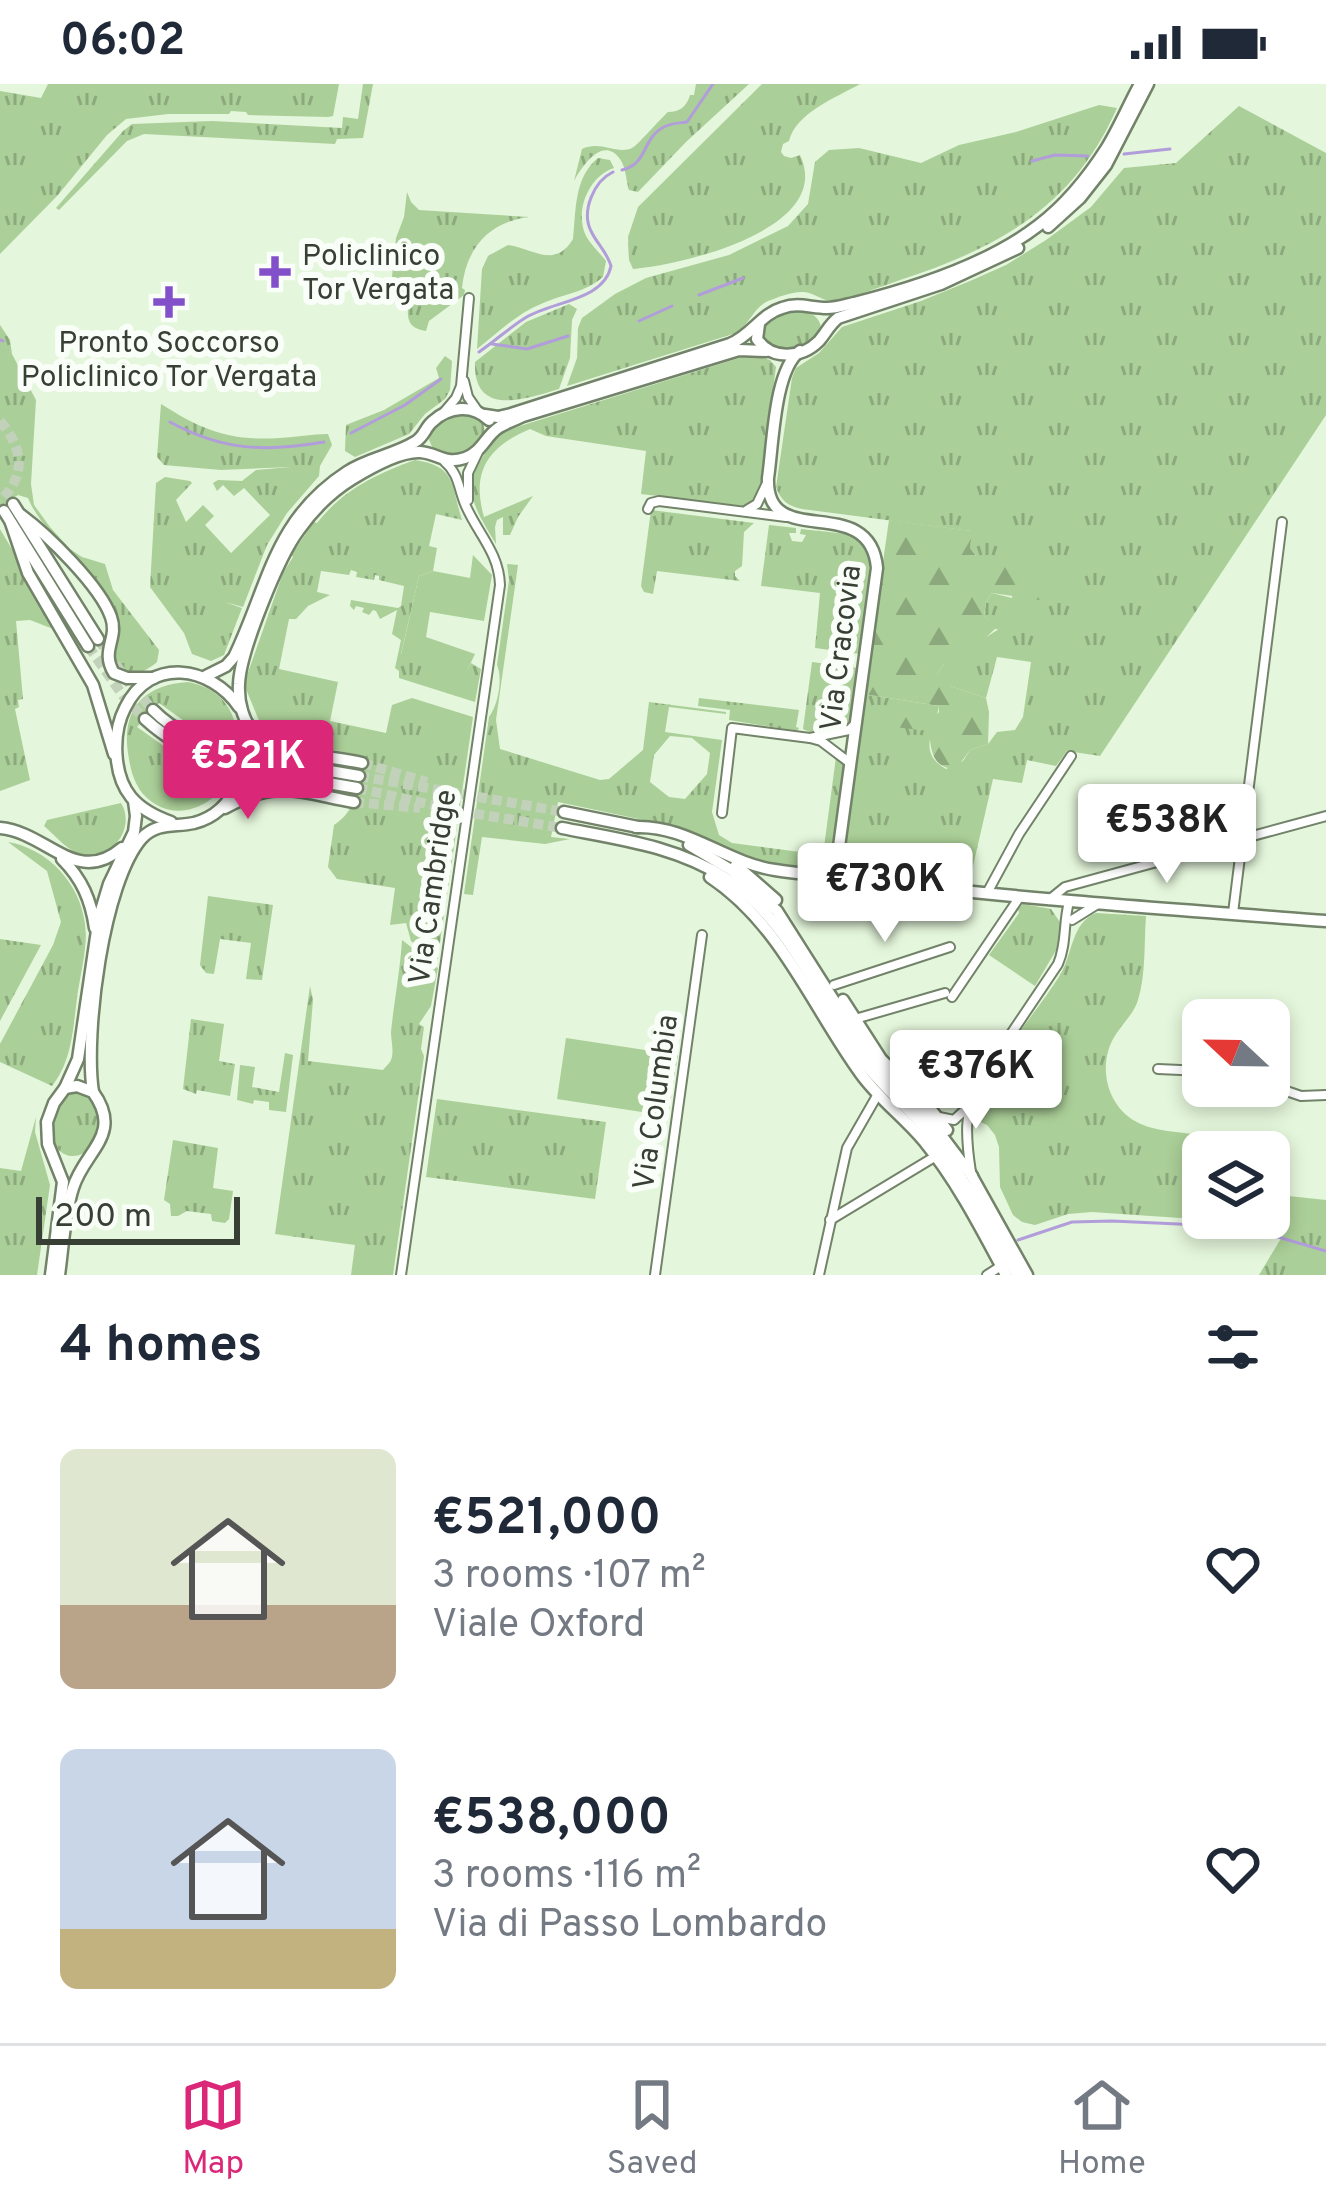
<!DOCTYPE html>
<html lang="en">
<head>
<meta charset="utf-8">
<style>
	body { margin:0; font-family:Overpass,sans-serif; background:#f6f6f7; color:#1f2937; height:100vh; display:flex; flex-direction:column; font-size:45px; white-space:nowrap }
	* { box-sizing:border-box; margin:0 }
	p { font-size:39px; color:#747a83 }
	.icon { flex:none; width:66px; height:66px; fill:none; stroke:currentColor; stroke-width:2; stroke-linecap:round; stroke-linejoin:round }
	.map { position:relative; height:1191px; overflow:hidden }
	.side { display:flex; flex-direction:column; background:#fff; flex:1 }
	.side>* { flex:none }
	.needle { width:78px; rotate:292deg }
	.fabs { position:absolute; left:1182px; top:915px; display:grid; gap:24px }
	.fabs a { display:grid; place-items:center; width:108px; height:108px; border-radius:18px; background:#fff; box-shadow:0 6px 18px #0003; font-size:60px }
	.scale { position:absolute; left:36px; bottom:30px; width:204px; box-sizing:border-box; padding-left:12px; border:6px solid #383f34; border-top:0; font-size:33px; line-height:42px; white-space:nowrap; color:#383f34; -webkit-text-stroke:9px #fafef8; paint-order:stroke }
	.price { position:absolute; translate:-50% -102px; padding:0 27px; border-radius:12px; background:#fff; color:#222; font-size:39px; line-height:78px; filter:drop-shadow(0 3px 6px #0008) }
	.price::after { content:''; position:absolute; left:50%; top:72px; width:36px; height:27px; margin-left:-18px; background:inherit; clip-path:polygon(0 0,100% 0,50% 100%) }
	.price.on { background:#db2777; color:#fff }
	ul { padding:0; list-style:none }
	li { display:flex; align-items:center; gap:36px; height:300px; padding:0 60px }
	li span { display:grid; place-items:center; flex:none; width:336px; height:240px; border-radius:18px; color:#555 }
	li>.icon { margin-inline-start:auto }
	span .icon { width:144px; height:144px; fill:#fffc; stroke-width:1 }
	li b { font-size:51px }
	h2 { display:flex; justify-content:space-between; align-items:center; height:144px; padding:0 60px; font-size:51px }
	.status { display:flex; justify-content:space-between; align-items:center; height:84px; padding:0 60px; background:#fff; direction:ltr }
	.status svg { height:33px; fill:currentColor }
	.tabs { display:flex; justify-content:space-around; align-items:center; height:168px; border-top:3px solid #e0e1e3; background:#fff; font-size:33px; color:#747a83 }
	.tabs a { display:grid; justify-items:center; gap:6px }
	.tabs .on { color:#db2777 }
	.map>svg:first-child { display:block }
</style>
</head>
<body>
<div class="status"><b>06:02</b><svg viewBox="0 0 49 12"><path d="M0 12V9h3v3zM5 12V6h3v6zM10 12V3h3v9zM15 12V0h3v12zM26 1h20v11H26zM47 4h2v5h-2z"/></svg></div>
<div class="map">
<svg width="1326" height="1191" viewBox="0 0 1326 1191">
	<defs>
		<pattern id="grass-tufts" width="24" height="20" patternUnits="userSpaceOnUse" patternTransform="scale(3)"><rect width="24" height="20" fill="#abcf98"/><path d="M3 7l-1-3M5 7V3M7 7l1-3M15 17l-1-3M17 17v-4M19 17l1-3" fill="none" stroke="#8ca97d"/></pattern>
		<pattern id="forest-firs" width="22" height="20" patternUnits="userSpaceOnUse" patternTransform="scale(3)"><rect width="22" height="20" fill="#abcf98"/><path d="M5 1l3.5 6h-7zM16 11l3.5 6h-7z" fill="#8ca97d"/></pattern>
	</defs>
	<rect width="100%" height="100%" fill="#e4f6db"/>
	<g fill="url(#grass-tufts)" fill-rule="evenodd">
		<polygon points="48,0 339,0 333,32 328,33 248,31 246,28 231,27 229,30 168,30 126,35 107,51 58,111 0,170 0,7 41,14"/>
		<polygon points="363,0 373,0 363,54 337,55 335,60 144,50 127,57 59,126 56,124 123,47 132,40 212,37 342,44 343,33 358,35"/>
		<path d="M 696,0 L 749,0 L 686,58 L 638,108 L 629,106 C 626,97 626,83 620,75 C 603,51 582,82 574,97 L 582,65 C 600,56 617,71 632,64 C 637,62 661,34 668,28 C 680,28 687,22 690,11 L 694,11 Z"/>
		<path d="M 762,0 L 860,0 C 835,14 796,29 789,57 L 783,60 L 781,68 L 784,72 L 791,74 L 800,71 C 835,145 682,181 633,185 L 629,176 L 628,153 L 638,123 Z"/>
		<path d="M 1099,21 L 1117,24 C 1074,122 999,164 900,196 C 880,203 860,211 839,216 C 824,220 818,210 804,208 C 793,207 778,213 768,217 C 753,224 750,240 736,249 L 567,302 L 577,274 L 578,244 L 582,234 L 615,210 L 646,194 L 729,171 L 788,142 L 808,120 L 815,78 L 829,66 L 859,64 L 921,79 L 959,61 L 1016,48 Z"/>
		<path d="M 1239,22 L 1326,69 L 1326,331 L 1100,672 L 1067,667 L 1056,682 L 1027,676 L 1022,699 L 993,695 L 968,804 L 845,789 L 840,782 L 864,610 L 939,622 C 935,646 916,668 946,685 L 963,677 L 970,666 L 988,660 L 997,648 L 1015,646 L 1023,633 L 1031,578 L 997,573 L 986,614 L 950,602 L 936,602 L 937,590 L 944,580 L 999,545 L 984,532 L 986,518 L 992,509 L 1012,514 L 1017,479 L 976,472 L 970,464 L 971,447 L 802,425 C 788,422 781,417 776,403 L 792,294 L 796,284 L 819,269 L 842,243 L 921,217 L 970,197 L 1006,181 L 1046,156 L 1091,123 L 1124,84 L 1176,79 Z"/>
		<path d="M 598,74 L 610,76 L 614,84 C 589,92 574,127 586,152 C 591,161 600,169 606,177 L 603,193 C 585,209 562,210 541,220 C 516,230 498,249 477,265 L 482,185 L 488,172 L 508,161 C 534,165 555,185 573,155 C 576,127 574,93 598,74 Z"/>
		<path d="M 407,108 L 411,118 L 419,126 L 529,133 C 489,138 466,164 462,204 L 465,206 L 464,211 L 429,237 L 426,247 C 410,244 407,238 408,222 L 396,219 L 390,212 L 396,154 L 404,133 Z"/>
		<path d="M 569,220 L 577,225 L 572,236 L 570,274 L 559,305 C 526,315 473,334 475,278 L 526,238 Z"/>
		<path d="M 797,225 C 815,227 832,243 811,257 C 801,264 785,266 773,266 L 763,255 L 764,241 L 776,231 Z"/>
		<path d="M 0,241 L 10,256 L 12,270 L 36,316 L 31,400 L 34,421 L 50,443 L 70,465 L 82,473 L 105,480 L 113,506 L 159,566 L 157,578 C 147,587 126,598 116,582 C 107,568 122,550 118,536 C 115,527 107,519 102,512 C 92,500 83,486 73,474 C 57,454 38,438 28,414 L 18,411 L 0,422 Z"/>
		<path d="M 752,270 L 770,276 L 776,283 L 759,410 L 752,421 L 746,423 L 641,410 L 646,367 L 546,352 L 530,345 C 488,363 471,387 484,433 L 533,412 L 518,433 L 510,451 L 503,451 L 503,433 L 497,436 L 495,443 L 496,460 C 463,406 462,398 501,348 Z"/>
		<polygon points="445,272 452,277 450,306 445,315 425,330 409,350 355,373 345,367 346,341 384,326 439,294 436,284"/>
		<path d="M 161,320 C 204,347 229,357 280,354 C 296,353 312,350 328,350 L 332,361 L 320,382 L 319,392 L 287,429 L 267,461 L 243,523 L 225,518 L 242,524 L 224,571 L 211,577 L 192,570 L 184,549 L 150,503 L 156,399 L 165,393 L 190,397 L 192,399 L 176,416 L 186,438 L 203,421 L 214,432 L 205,441 L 231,469 L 270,431 L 244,404 L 234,412 L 223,401 L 217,407 L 213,399 L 218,396 L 242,397 L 256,386 L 290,383 L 221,386 L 164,381 L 157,373 Z"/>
		<path d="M 470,330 L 482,336 C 494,366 457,374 434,367 L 429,356 C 433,337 452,331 470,330 Z"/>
		<path d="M 415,376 C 457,382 451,402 462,436 L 436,430 L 429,462 L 437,464 L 433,487 L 419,492 L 401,570 L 463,594 L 471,579 L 481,585 L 475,618 L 399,594 L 399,587 L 395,584 L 401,556 L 392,550 L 397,526 L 380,535 L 376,527 L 373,526 L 369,531 L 362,528 L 364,524 L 356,522 L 354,526 L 350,522 L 351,516 L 398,524 L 401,522 L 404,502 L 379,496 L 379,492 L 375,491 L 374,496 L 356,493 L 357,488 L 351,486 L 349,491 L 321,487 L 317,508 L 330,511 L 308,522 L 296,535 L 289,535 L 279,585 L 338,598 L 330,637 L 386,649 L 392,621 L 412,614 L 473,633 L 437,879 L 411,857 L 406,839 L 390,841 L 395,804 L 337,795 L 328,783 L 334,741 C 358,726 358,699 363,672 L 275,654 L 264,649 L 244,600 L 283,489 L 293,473 L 291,471 L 314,438 L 317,439 C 343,406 376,390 415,376 Z"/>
		<polygon points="651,426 754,439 744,448 742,482 735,487 735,492 740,497 657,487 653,510 644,508 641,502"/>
		<path d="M 769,441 L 796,444 L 796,449 L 789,449 L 792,457 L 802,458 L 806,451 L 800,450 L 801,445 C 815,447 848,448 859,455 C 881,470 863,546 860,570 L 815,564 L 820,509 L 761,502 Z"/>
		<polygon points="0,445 16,472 24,479 61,548 30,536 16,537 23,615 18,616 19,623 15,625 30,696 0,707"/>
		<path d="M 507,480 L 518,481 L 496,636 L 500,665 L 600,696 L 609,695 L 643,666 L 649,618 L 726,628 L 726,630 L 669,623 L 665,648 L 722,656 L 712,728 L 719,751 L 732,759 L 823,771 L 836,673 L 844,679 L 828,788 L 752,779 L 693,750 L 667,741 L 558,718 L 551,753 L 570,755 L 545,760 L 482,753 L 473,811 L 464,810 L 489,633 C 498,621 503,595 497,581 L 509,496 ZM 670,652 L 692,654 L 710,669 L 707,690 L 685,715 L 669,713 L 650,698 L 654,671 Z"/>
		<path d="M 812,578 L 858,584 L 850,637 L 847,642 C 831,644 817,653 803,645 Z"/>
		<path d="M 188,598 C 220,604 239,627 236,660 L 187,639 L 159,619 L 137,643 L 175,670 L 230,692 C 214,725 171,741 143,710 C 135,700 131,688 129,675 C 120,629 140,601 188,598 Z"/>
		<polygon points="699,614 799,626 796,643 799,644 797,647 729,636 730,626 698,622"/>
		<path d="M 121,719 C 136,743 113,776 84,771 C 68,768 56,752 44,742 L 47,736 Z"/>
		<path d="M 8,758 C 48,765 80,799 85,840 C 88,864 80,891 77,914 C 73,945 72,977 52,1002 L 0,978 L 0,960 L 53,861 L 61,838 L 47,787 Z"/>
		<polygon points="208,812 273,821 262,896 246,895 251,859 220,855 214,890 206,889 200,881"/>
		<polygon points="1023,820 1051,825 1062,841 1058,863 1035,902 989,871 1019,829 1018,825"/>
		<path d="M 1096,829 L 1146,832 C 1144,858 1146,891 1138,916 C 1134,930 1120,942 1113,955 C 1098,983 1107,1021 1135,1037 C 1153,1048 1178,1047 1198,1051 L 1207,1056 L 1214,1068 L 1203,1068 L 1203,1134 L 1269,1134 L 1269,1110 L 1326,1116 L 1326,1191 L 1259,1191 L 1283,1151 L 1239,1138 L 1092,1128 L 1068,1130 L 1035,1141 L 1022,1138 L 1013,1131 L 1000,1103 L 999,1063 L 995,1051 L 987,1041 L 972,1034 C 982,988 1035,932 1060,891 C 1073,870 1071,839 1096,829 Z"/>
		<polygon points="0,855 41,861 0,937"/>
		<path d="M 402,856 L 438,884 L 431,922 L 419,940 L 424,943 L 421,965 L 424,972 L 393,1191 L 351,1191 L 355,1161 L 275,1150 L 310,902 L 313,916 L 308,977 L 383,986 C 385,983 388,981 390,978 C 395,969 391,958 391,948 C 394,918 400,888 402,856 Z"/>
		<polygon points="191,935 224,940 219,977 235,980 230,1012 197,1006 196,1010 183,1005"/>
		<polygon points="285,969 293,971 286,1028 269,1026 269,1018 254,1016 253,1020 237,1016 240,981 255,983 252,1003 279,1008"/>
		<path d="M 79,1007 L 93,1013 C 117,1088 38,1088 54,1033 C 58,1018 64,1011 79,1007 Z"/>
		<polygon points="437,1015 606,1038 595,1115 426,1093"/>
		<polygon points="36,1033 35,1048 50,1101 37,1191 0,1191 0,1084 21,1087"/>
		<polygon points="173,1056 218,1064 213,1104 233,1107 229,1135 225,1139 212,1137 211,1130 187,1127 178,1132 171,1132 170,1120 164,1116"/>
	</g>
	<path fill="url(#forest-firs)" d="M 889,436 L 972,447 L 970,464 L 976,472 C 983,472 993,471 1000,473 C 1015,477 1013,480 1030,473 L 1037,476 L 1052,505 L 1040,516 L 992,509 L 986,518 L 984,532 L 1002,546 L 995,545 C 977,561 969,575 944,580 L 937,590 L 937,602 L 950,602 L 986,614 L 989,628 L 988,660 L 970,666 L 956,685 C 932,684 931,667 929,647 L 860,639 L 862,625 L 934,633 L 939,628 L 939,622 L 864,610 Z"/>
	<g fill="#abcf98">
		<polygon points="473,471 492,491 484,537 430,528 426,553 475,570 463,595 401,571 419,492 433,487 470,494"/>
		<polygon points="566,954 678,971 668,1032 557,1015"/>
	</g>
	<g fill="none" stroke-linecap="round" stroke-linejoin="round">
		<g stroke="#b29ddb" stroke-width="3">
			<polyline points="1124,70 1170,65"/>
			<polyline points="1032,77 1055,71 1088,72"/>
			<path d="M 622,86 C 649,80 641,53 666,42 C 673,39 680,39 687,38 L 713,0"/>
			<polyline points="699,211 743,194"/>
			<polyline points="639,237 672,222"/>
			<polyline points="0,256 3,257"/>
			<polyline points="492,260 527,265 568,252"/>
			<path d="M 479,268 C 495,257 509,244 525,234 C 552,217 604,217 611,182 C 607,168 597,160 591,147 C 581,127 594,97 613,88"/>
			<path d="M 170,338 C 223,367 266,368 324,358"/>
			<polyline points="351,349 405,321 441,295"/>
			<polyline points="1018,1156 1072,1138 1112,1137 1244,1143 1326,1167"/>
		</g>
		<g stroke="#c2d1ba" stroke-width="10" stroke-dasharray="10 5" stroke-linecap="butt">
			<path d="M 0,337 C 23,364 27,391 0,417"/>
			<polyline points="98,555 131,602 153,626"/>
			<polyline points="88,562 124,613 145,635"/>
			<polyline points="240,669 284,679"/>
			<polyline points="362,679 427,698"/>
			<polyline points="237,680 281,691"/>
			<polyline points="359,692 564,728"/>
			<polyline points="357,704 459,727 562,744"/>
			<polyline points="354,718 420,724"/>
		</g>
		<defs>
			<g id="street">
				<polyline points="464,297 468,313 477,326"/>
				<polyline points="445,327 456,314 461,302 469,214"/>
				<polyline points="468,416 468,389 478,368"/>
				<polyline points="648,425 651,419 659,417 786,433"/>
				<polyline points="747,426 757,420 766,401"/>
				<polyline points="850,679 821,657 810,654 849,646 856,639"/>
				<polyline points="722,729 732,644 810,654"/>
				<polyline points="987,809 1019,750 1071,672"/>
				<polyline points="1049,816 1065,803 1326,732"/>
				<polyline points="1233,829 1282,438"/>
				<polyline points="1072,836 1096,821"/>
				<polyline points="834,901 950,863"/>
				<polyline points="952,913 1019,814"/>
				<polyline points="855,935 945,909"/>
				<polyline points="1158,985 1203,987"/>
				<polyline points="1269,1001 1301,1012 1326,1011"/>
				<polyline points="939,1033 954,1036 966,1025"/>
				<path d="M 971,1088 C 966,1056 963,1025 980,996 L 1058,880 C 1067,859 1063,839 1069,818"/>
				<polyline points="830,1136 936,1072"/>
				<path d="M 401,1191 L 500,501 C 499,468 477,449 465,420 C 458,403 459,390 444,377"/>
				<polyline points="655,1191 702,851"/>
				<polyline points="819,1191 847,1064 878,1010"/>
				<polyline points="987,1191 1001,1182"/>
			</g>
			<g id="secondary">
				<polyline points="1048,143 1080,114 1106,81 1148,0"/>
				<path d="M 759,240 L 757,255 C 771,276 801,275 819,257 C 826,249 829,241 838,234 L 941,200 L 1018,164"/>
				<path d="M 800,267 C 774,286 773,361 768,394 C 765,469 870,406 877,484 L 835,792"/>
				<path d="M 485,331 L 498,333 L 511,330 L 730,260 C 752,251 761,230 782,224 C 799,218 810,224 827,224 C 836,224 845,221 854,219 C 914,204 990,179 1039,141 C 1065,121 1088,93 1106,65 C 1119,44 1128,22 1140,0"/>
				<polyline points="13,420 98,555"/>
				<polyline points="4,427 88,562"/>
				<path d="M 21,431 C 48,451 100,502 111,533 C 119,555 100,566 114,589 L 127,594 L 154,594"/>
				<polyline points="11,439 28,489 93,601 114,670"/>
				<path d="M 206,592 L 226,582 L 234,573 C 269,501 273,436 347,388 C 368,374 394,371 415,358 C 424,353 425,344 432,338 C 449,322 473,320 489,336"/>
				<path d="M 153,626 C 175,648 204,661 234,668"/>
				<path d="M 145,635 C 170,658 200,673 233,680"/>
				<polyline points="284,679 359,692"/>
				<path d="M 362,679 C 334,672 276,671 256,651 C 243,638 238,618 239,600 C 240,568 279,472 299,446 C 313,426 331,408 352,395 C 370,384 399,367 420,368 C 438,369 444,381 465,374 C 482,368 485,353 498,344 C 505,339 515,336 523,332 L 739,266 L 766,267"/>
				<polyline points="281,691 357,704"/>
				<path d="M 225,724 C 277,695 299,708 354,718"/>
				<polyline points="564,728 638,743"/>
				<path d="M 171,738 C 157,733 141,725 131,713 C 113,691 112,649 125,624 C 150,572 211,582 239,623"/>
				<path d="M 636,743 C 687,741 726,779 775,786 C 799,790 824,791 848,794 C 1007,814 1166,825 1326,837"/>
				<path d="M 0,744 C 47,748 76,803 122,764"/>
				<path d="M 562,744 C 618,755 677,762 727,795 C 788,836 817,910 857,969 C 878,1000 908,1022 931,1051 C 965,1094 990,1143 1017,1191"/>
				<polyline points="689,761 733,787 777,827 871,975 932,1039 972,1092"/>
				<path d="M 62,775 C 82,795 91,816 95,844"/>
				<polyline points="736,781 776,816"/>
				<path d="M 710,793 C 782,841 812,923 861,990 C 879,1015 904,1033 924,1057 C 957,1097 982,1146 1006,1191"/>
				<polyline points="843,916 881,975 929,1023 947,1046"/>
				<path d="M 93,1008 C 84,951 103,798 142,754 C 157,738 175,743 194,739 C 237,728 251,678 245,639"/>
				<polyline points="970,1089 1027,1191"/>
				<polyline points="51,1191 63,1098 48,1060 47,1038 54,1019 65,1004 78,975 99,833 109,800 134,748 136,732 134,717"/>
				<path d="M 59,1191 C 63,1163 64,1132 73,1104 C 84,1067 124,1051 93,1008 L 77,1002 L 65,1004"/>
			</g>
		</defs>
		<use href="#street" stroke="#72836a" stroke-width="12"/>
		<use href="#secondary" stroke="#72836a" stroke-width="15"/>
		<use href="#street" stroke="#fff" stroke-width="8"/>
		<use href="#secondary" stroke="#fff" stroke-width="10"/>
	</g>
	<g fill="#8251c9" stroke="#fafef8" stroke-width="4.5">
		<path d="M269 170h12v12h12v12h-12v12h-12v-12h-12v-12h12z"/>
		<path d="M163 200h12v12h12v12h-12v12h-12v-12h-12v-12h12z"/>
	</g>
	<g text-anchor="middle" stroke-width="12" stroke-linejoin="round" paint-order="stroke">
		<g font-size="30" fill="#383f34" stroke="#fafef8" text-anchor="start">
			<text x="302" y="181">Policlinico<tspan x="302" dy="34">Tor Vergata</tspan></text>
			<text x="169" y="268" text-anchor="middle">Pronto Soccorso<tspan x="169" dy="34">Policlinico Tor Vergata</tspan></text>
		</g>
		<g font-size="30" fill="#383f34" stroke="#fafef8">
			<text transform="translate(840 564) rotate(-83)" y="10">Via Cracovia</text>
			<text transform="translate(432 803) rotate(-82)" y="10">Via Cambridge</text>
			<text transform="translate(655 1018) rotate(-82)" y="10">Via Columbia</text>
		</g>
	</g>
</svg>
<div class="fabs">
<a><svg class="needle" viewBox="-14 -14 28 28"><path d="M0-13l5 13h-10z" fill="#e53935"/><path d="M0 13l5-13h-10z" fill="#747a83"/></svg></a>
<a><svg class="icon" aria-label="layers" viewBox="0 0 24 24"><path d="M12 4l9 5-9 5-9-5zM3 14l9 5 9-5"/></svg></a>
</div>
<div class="scale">200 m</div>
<b class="price on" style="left:248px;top:738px">€521K</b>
<b class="price" style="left:1167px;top:802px">€538K</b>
<b class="price" style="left:885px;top:861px">€730K</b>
<b class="price" style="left:976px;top:1048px">€376K</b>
</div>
<section class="side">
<h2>4 homes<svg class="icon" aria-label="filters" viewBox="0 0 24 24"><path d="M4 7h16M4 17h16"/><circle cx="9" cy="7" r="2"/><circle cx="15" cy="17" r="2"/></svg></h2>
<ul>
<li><span style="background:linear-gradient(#dfe7d0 65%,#b9a48a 0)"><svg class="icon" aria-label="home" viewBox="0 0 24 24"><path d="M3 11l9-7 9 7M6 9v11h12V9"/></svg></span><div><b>€521,000</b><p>3 rooms · 107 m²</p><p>Viale Oxford</p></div><svg class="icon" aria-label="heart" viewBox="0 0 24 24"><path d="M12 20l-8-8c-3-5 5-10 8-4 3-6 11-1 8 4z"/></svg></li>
<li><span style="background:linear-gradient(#c9d6e8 75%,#c2b280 0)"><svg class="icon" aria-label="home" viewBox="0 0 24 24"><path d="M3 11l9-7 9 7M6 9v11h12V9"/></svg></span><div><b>€538,000</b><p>3 rooms · 116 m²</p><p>Via di Passo Lombardo</p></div><svg class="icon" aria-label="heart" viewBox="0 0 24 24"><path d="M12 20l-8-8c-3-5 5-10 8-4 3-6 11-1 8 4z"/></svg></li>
</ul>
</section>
<nav class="tabs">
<a class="on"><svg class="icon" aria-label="map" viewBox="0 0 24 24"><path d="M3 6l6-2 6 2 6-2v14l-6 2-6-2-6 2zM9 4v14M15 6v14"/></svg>Map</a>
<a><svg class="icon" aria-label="saved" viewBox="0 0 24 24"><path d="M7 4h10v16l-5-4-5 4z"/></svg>Saved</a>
<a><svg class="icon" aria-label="home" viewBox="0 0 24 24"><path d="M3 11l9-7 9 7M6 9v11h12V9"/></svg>Home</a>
</nav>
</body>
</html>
